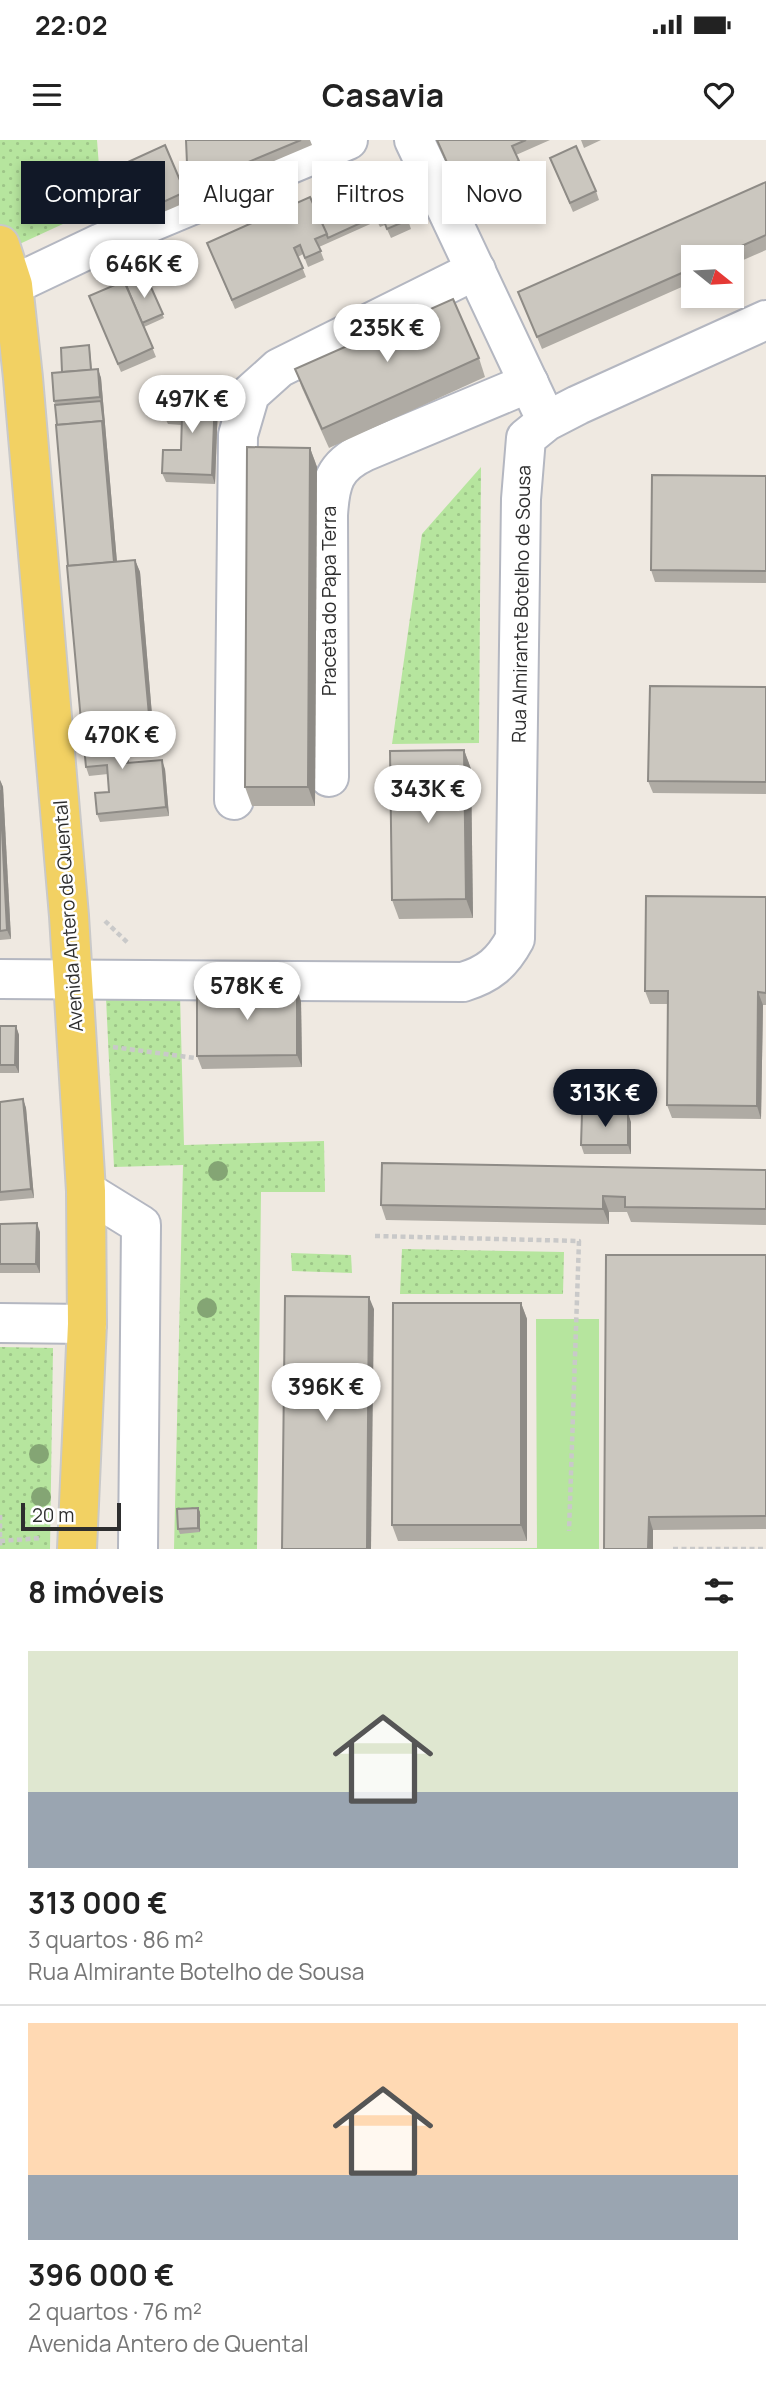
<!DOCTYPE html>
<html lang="pt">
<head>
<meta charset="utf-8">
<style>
	body { margin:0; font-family:Manrope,sans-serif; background:#f2f2f2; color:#222; height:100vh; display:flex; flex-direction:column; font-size:26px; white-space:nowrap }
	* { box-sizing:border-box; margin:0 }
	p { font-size:23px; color:#767676 }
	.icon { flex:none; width:38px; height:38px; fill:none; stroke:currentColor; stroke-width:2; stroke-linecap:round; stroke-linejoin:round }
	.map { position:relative; height:1409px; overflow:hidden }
	.details { display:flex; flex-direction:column; background:#fff; flex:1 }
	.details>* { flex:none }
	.guide { position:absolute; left:21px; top:21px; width:724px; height:63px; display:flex; gap:14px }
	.needle { width:46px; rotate:108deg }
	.buttons { position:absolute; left:681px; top:105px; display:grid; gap:14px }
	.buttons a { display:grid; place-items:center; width:63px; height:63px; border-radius:0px; background:#fff; box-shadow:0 4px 10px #0003; font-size:35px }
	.scale { position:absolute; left:21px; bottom:18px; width:100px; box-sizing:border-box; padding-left:7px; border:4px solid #2e2e2e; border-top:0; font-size:19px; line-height:24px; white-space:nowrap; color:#2e2e2e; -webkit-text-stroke:5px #fff; paint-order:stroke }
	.price { position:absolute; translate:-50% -60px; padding:0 16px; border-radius:24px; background:#fff; color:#222; font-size:23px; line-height:46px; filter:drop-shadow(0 2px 4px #0008) }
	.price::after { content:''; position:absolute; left:50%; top:42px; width:21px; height:16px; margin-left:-10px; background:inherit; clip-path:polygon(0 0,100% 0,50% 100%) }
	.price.on { background:#111827; color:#fff }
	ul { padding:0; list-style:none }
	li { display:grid; align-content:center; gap:14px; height:371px; padding:0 28px }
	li+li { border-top:2px solid #e0e0e0 }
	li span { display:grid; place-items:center; height:217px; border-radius:0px; color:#555 }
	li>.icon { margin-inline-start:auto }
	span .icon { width:126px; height:126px; fill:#fffc; stroke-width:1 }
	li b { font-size:30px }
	h2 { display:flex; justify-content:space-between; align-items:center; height:84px; padding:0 28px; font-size:30px }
	.pill { padding:0 24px; border-radius:0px; background:#fff; box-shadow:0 4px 10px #0003; font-size:24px; line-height:63px }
	.pill.on { background:#111827; color:#fff }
	.status { display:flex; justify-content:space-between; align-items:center; height:49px; padding:0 35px; background:#fff; direction:ltr }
	.status svg { height:19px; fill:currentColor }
	header { display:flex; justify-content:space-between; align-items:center; height:91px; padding:0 28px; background:#fff; font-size:32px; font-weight:700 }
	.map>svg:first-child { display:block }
</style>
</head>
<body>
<div class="status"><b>22:02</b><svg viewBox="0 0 49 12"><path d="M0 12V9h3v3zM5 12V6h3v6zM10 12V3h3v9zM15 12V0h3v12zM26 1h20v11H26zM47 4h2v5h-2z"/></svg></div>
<header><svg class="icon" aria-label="menu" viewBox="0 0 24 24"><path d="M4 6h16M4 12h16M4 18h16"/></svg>Casavia<svg class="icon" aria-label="heart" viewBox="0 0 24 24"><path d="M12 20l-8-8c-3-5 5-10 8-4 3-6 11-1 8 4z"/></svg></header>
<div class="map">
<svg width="766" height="1409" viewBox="0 0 766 1409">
	<defs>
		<pattern id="grass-dots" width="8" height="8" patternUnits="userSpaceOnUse" patternTransform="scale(1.75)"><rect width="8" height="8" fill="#b6e59e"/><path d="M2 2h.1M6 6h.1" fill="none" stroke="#9dc588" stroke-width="1.8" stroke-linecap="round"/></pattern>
	</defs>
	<rect width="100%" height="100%" fill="#efe9e1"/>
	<g fill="url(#grass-dots)">
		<polygon points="0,0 97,0 102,66 0,113"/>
		<polygon points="481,327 479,603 392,604 422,394"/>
		<polygon points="180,854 184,1005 324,1001 325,1052 261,1052 257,1409 174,1409 183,1025 114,1027 106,858"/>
		<polygon points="402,1109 564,1112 563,1154 400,1154"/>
		<polygon points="291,1113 351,1115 352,1133 292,1131"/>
		<polygon points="0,1207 53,1208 50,1409 0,1409"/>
	</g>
	<polygon fill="#b6e59e" points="536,1179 599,1179 599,1409 399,1409 537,1408"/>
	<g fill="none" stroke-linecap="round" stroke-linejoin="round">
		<defs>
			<g id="minor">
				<polyline points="414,0 540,267"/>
				<polyline points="0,151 101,103 348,0"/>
				<path d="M 329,637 L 328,375 C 330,343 334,326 364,312 L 529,243"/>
				<polyline points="234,660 238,295 250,254 279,228 476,130"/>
				<path d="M 0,839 L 463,842 C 489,834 502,823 515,799 L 521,359 L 526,298 L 547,281 L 578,265 L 766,180"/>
				<polyline points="86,1051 141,1085 138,1409"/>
				<polyline points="0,1183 87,1184"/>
			</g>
			<polyline id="major" points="0,105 13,145 23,238 69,776 86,1051 87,1184 77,1409"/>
		</defs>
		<use href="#minor" stroke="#b4b7c1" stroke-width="42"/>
		<use href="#major" stroke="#c9c9c9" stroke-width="42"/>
		<g stroke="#c9c9c9" stroke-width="4.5" stroke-dasharray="5 3.5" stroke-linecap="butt">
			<polyline points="105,781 129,804"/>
			<polyline points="113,907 195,918"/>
			<polyline points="375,1096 579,1101 569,1391"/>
			<polyline points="0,1375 0,1409"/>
			<polyline points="0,1401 41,1398"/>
			<polyline points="673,1409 766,1409"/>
		</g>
		<use href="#minor" stroke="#fff" stroke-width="38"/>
		<use href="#major" stroke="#f2d163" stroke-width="38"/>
	</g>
	<g fill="#84a574">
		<circle cx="218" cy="1031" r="10"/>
		<circle cx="207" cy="1168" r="10"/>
		<circle cx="39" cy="1314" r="10"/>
		<circle cx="41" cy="1357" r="10"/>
	</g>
	<g fill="#afaba4">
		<polygon points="186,0 310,0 312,5 191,56 188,47"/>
		<polygon points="436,0 550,0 516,15 522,30 508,36 514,51 497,58 485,32 456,45"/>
		<polygon points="581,0 601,0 584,8"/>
		<polygon points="550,18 596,51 599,60 573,72"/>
		<polygon points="128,22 185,52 189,61 138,83 118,35 131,30"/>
		<polygon points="766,42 766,110 732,125 732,117 693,117 693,142 542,209 518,152"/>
		<polygon points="312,61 408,80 411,89 391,98 385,85 380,87 377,81 319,107 324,120 308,127 303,114 298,117 306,137 235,169 207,103"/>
		<polygon points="146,136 164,178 144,187 156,217 121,232 89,156 126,145"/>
		<polygon points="89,205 90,210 92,230 98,229 101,238 117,422 135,420 140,432 153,587 126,590 129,623 165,629 169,676 100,682 97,674 109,652 108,634 89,636 86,627 82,585 81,581 57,285 55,265 54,261 62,232"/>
		<polygon points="479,218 485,237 329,308 302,248 295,229"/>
		<polygon points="215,256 218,264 215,344 166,342 162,333 181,310 182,285 168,284 164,276"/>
		<polygon points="310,308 317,327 315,666 252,666 245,647"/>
		<polygon points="766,336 766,443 655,442 651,430"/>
		<polygon points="766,547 766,654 653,653 648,641"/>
		<polygon points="464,610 471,629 473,778 399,779 392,760"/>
		<polygon points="0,640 3,647 11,799 0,800"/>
		<polygon points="766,757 766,865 763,865 761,979 672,978 667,965 668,864 650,864 645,851"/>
		<polygon points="301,861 302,927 202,929 197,916"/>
		<polygon points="0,886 16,886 19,895 19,933 0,933"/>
		<polygon points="23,959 26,968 34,1058 0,1061 0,962"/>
		<polygon points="631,982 631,1014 584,1014 581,1005"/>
		<polygon points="766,1030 766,1085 631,1082 627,1072 609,1072 609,1084 386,1080 381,1065"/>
		<polygon points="0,1084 40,1092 40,1133 0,1133"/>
		<polygon points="766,1115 766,1389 653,1390 653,1409 604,1409"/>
		<polygon points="521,1163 527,1179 527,1401 398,1401 392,1385"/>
		<polygon points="198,1368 200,1372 200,1392 180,1394 178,1389"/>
	</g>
	<g fill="#8e8b86">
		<polygon points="98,229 101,238 118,434 115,425 101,261 100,257"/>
		<polygon points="215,256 218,264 215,344 212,335"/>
		<polygon points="310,308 317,327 315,666 308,647"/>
		<polygon points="135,420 140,432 153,587 149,575"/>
		<polygon points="123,581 126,590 130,632 127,623"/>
		<polygon points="464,610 471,629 473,778 466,759"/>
		<polygon points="162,620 165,629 169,676 166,667"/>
		<polygon points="0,640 3,647 11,799 7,790"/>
		<polygon points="297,849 301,861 302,927 297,915"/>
		<polygon points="758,852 763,865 761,979 757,966"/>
		<polygon points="16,886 19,895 19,933 15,925"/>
		<polygon points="23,959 26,968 34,1058 31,1049"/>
		<polygon points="628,973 631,982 631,1014 628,1005"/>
		<polygon points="603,1056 609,1072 609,1084 603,1069"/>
		<polygon points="37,1083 40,1092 40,1133 36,1124"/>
		<polygon points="369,1157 374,1169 371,1409 367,1409"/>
		<polygon points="521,1163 527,1179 527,1401 521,1385"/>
		<polygon points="198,1368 200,1372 200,1392 198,1388"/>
		<polygon points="649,1377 653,1390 653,1409 648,1409"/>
	</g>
	<g fill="#cbc7bf" stroke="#8e8b86" stroke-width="2">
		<polygon points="186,0 301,0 188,47"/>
		<polygon points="437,0 526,0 512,6 519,21 504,28 510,42 494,49 482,23 453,36"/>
		<polygon points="165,5 185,52 135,75 118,35 132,29 128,22"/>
		<polygon points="576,6 596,51 570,63 550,18"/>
		<polygon points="383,24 408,80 387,89 382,76 377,78 358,35"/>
		<polygon points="359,40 376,76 328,98 312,61"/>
		<polygon points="766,42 766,95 717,117 693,117 693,128 537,197 518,152"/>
		<polygon points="310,57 327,94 315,99 321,111 305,118 300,105 294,108 303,128 232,160 207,103"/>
		<polygon points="146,136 163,174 142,183 126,145"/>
		<polygon points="124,141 153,208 118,224 89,156"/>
		<polygon points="453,159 479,218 322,289 295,229"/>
		<polygon points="89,205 91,230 62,232 61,208"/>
		<polygon points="98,229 100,257 54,261 52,233"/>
		<polygon points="166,254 215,256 212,335 162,333 163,310 181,310 182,276 164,276"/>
		<polygon points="101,261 104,285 102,281 57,285 55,265"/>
		<polygon points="102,281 114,422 68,426 56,285"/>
		<polygon points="247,307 310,308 308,647 245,647"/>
		<polygon points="652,335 766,336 766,431 651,430"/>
		<polygon points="135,420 149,575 81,581 67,426"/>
		<polygon points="650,546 766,547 766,642 648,641"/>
		<polygon points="123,581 127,623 162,620 166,667 97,674 95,653 109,652 107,625 86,627 82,585"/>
		<polygon points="464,610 466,759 392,760 390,611"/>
		<polygon points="0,650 7,790 0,791"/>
		<polygon points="646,756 766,757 766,853 758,852 757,966 667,965 668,851 645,851"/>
		<polygon points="297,849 297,915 197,916 197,850"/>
		<polygon points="0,886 16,886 15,925 0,925"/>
		<polygon points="23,959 31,1049 0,1052 0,962"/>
		<polygon points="582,973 628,973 628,1005 581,1005"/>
		<polygon points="382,1023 766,1030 766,1069 625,1067 625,1057 603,1056 603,1069 381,1065"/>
		<polygon points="37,1083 36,1124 0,1124 0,1084"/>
		<polygon points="606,1115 766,1115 766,1376 649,1377 648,1409 604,1409"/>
		<polygon points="285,1156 369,1157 367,1409 282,1409"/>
		<polygon points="393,1163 521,1163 521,1385 392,1385"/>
		<polygon points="198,1368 198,1388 178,1389 177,1369"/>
	</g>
	<g text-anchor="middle" stroke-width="5" stroke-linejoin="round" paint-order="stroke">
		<g font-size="19" fill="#2e2e2e" stroke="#fff">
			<text transform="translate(329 461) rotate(-90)" y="7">Praceta do Papa Terra</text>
			<text transform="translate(521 464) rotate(-89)" y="7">Rua Almirante Botelho de Sousa</text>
			<text transform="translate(68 776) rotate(-94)" y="7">Avenida Antero de Quental</text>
		</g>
	</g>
</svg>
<div class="buttons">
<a><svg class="needle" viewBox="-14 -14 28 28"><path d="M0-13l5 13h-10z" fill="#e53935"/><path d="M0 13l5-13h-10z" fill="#767676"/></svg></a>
</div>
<div class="scale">20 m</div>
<b class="price" style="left:144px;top:160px">646K €</b>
<b class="price" style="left:387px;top:224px">235K €</b>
<b class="price" style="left:192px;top:295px">497K €</b>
<b class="price" style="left:122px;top:631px">470K €</b>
<b class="price" style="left:428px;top:685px">343K €</b>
<b class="price" style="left:247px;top:882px">578K €</b>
<b class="price on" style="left:605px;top:989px">313K €</b>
<b class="price" style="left:326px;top:1283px">396K €</b>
<div class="guide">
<a class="pill on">Comprar</a>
<a class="pill">Alugar</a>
<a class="pill">Filtros</a>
<a class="pill">Novo</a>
</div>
</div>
<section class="details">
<h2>8 imóveis<svg class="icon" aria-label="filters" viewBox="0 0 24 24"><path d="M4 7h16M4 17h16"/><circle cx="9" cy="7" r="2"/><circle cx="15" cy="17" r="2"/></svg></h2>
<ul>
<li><span style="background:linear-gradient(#dfe7d0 65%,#9aa5b1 0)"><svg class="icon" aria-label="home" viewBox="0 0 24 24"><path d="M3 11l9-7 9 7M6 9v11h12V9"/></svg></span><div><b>313 000 €</b><p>3 quartos · 86 m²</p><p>Rua Almirante Botelho de Sousa</p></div></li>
<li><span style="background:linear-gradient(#ffd9b3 70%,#9aa5b1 0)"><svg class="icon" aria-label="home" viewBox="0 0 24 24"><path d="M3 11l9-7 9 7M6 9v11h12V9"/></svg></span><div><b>396 000 €</b><p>2 quartos · 76 m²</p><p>Avenida Antero de Quental</p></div></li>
</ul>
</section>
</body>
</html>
